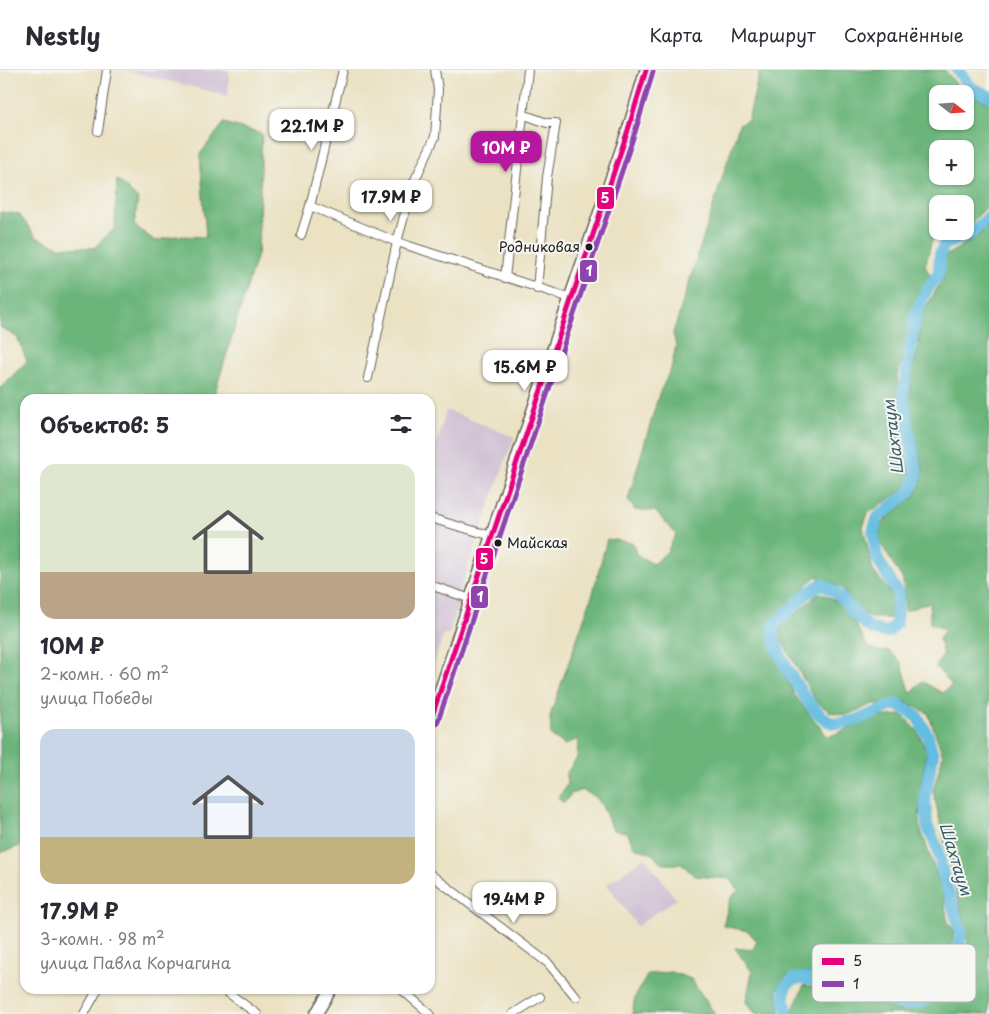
<!DOCTYPE html>
<html lang="ru">
<head>
<meta charset="utf-8">
<style>
	body { margin:0; font-family:"Playpen Sans",sans-serif; background:#f2f2f3; color:#2b2b33; height:100vh; display:flex; flex-direction:column; font-size:19px; white-space:nowrap }
	* { box-sizing:border-box; margin:0 }
	p { font-size:16px; color:#7c7c81 }
	.icon { flex:none; width:28px; height:28px; fill:none; stroke:currentColor; stroke-width:2; stroke-linecap:round; stroke-linejoin:round }
	.map { position:relative; flex:1; overflow:hidden }
	.drawer { position:absolute; left:20px; top:324px; width:415px; height:600px; display:flex; flex-direction:column; background:#fff; border-radius:15px; box-shadow:0 1px 4px #0004 }
	.drawer>* { flex:none }
	.needle { width:32px; rotate:107deg }
	.controls { position:absolute; left:929px; top:15px; display:grid; gap:10px }
	.controls a { display:grid; place-items:center; width:45px; height:45px; border-radius:10px; background:#fff; box-shadow:0 1px 4px #0004; font-size:25px }
	.price { position:absolute; translate:-50% -42px; padding:0 11px; border-radius:10px; background:#fff; color:#222; font-size:16px; line-height:32px; filter:drop-shadow(0 1px 2px #0008) }
	.price::after { content:''; position:absolute; left:50%; top:30px; width:15px; height:11px; margin-left:-8px; background:inherit; clip-path:polygon(0 0,100% 0,50% 100%) }
	.price.current { background:#b5179e; color:#fff }
	ul { padding:0; list-style:none }
	li { display:grid; align-content:center; gap:10px; height:265px; padding:0 20px }
	li span { display:grid; place-items:center; height:155px; border-radius:15px; color:#555 }
	li>.icon { margin-inline-start:auto }
	span .icon { width:90px; height:90px; fill:#fffc; stroke-width:1 }
	li b { font-size:21px }
	h2 { display:flex; justify-content:space-between; align-items:center; height:60px; padding:0 20px; font-size:21px }
	header { display:flex; align-items:center; gap:30px; box-sizing:border-box; height:70px; padding:0 25px; background:#fff; border-bottom:1px solid #e1e1e2 }
	header strong { font-size:24px }
	nav { display:flex; gap:28px; margin-inline-start:auto; font-size:18px }
	.map>svg:first-child { display:block }
</style>
</head>
<body>
<header>
<strong>Nestly</strong>
<nav><a>Карта</a><a>Маршрут</a><a>Сохранённые</a></nav>
</header>
<div class="map">
<svg width="989" height="944" viewBox="0 0 989 944">
	<rect width="100%" height="100%" fill="#f6f6f2"/>
	<filter id="ink" filterUnits="userSpaceOnUse"><feTurbulence type="fractalNoise" baseFrequency=".02" numOctaves="2"/><feDisplacementMap in="SourceGraphic" scale="10" xChannelSelector="R" yChannelSelector="G"/><feConvolveMatrix kernelMatrix="1 2 1 2 8 2 1 2 1" color-interpolation-filters="sRGB"/></filter>
	<filter id="wash" filterUnits="userSpaceOnUse"><feTurbulence type="fractalNoise" baseFrequency=".0096" numOctaves="4" result="noise"/><feDisplacementMap in="SourceGraphic" scale="20" xChannelSelector="R" yChannelSelector="G"/><feGaussianBlur stdDeviation="1.12" result="paint"/><feColorMatrix in="noise" values="0 0 0 0 0 0 0 0 0 0 0 0 0 0 0 0 0 1.4 0 .05"/><feComposite in="paint" operator="in"/></filter>
	<g filter="url(#wash)">
		<rect width="100%" height="100%" fill="#ebe2c3"/>
		<g fill="#cebed1">
			<polygon points="124,0 229,0 228,26"/>
			<polygon points="446,340 514,367 457,528 460,529 449,564 444,563 430,604 430,398"/>
			<polygon points="645,787 676,829 637,856 607,814"/>
		</g>
		<g fill="#6cb57a" stroke="#44684b" fill-rule="evenodd">
			<path d="M 760,0 L 945,0 L 960,19 L 989,33 L 989,134 L 965,160 L 965,134 L 938,134 L 938,161 L 964,161 L 932,170 L 925,196 L 930,205 L 917,230 L 905,282 L 897,305 L 902,371 L 911,407 L 902,421 L 868,443 L 863,457 L 873,501 L 893,526 L 891,548 L 872,548 L 858,541 L 842,518 L 816,506 L 770,552 L 772,580 L 795,626 L 828,667 L 876,647 L 902,645 L 917,660 L 927,683 L 921,714 L 919,755 L 942,820 L 948,853 L 954,859 L 950,891 L 927,921 L 898,928 L 837,908 L 804,902 L 785,907 L 777,920 L 780,944 L 756,944 L 746,932 L 752,902 L 735,878 L 753,880 L 757,871 L 748,861 L 723,856 L 730,829 L 738,820 L 731,809 L 694,806 L 682,794 L 663,794 L 651,783 L 634,777 L 627,762 L 613,760 L 601,734 L 596,727 L 582,720 L 571,724 L 564,733 L 558,728 L 567,715 L 566,704 L 577,688 L 578,669 L 565,675 L 551,665 L 550,646 L 593,523 L 607,469 L 633,473 L 636,484 L 653,494 L 667,482 L 676,464 L 655,441 L 635,440 L 628,430 L 659,324 L 671,299 L 676,276 L 673,263 L 739,55 L 748,50 ZM 938,24 L 965,24 L 965,51 L 938,51 ZM 938,79 L 965,79 L 965,106 L 938,106 Z"/>
			<polygon points="224,53 262,64 258,181 213,329 25,329 25,734 20,738 20,776 0,783 0,318 27,291 17,267 0,257 0,142 19,144 36,167 59,177 94,178 115,158 117,109 138,129 134,155 155,171 176,166 206,167 200,84"/>
			<path d="M 989,155 L 989,944 L 794,944 L 793,940 L 804,915 L 901,941 L 948,926 L 968,872 L 933,721 L 943,685 L 928,643 L 905,632 L 873,634 L 846,645 L 830,642 L 816,631 L 779,566 L 781,556 L 819,523 C 843,529 857,556 867,576 L 881,582 L 888,580 L 901,592 L 911,624 L 922,611 L 942,623 L 952,615 L 936,597 L 943,585 L 939,568 L 945,560 L 930,553 L 930,532 L 905,541 L 903,510 L 880,472 L 879,459 L 886,449 L 915,426 L 921,413 L 923,399 L 909,342 L 911,304 L 918,279 L 920,247 L 944,207 L 945,186 L 978,166 Z"/>
			<polygon points="671,902 691,909 715,944 632,944 635,927 648,904"/>
		</g>
		<g fill="none" stroke-linecap="round" stroke-linejoin="round">
			<g stroke="#64bce1" stroke-width="12">
				<polyline points="957,0 972,18 989,26"/>
				<path d="M 788,944 L 784,929 L 785,916 L 794,909 L 805,908 L 904,935 L 924,931 L 946,913 L 958,888 L 961,862 L 943,805 L 938,780 L 927,755 L 925,725 L 933,685 L 928,666 L 917,646 L 896,634 C 880,640 847,658 830,652 C 812,645 776,585 774,566 C 773,562 774,558 775,554 L 806,524 L 821,514 C 825,516 831,519 835,522 C 853,537 862,563 888,562 L 896,554 L 898,524 L 877,488 L 873,461 L 878,447 L 910,422 L 917,404 L 907,353 L 903,323 L 916,243 L 926,221 L 939,203 L 940,184 L 944,175 L 971,164 L 989,147"/>
			</g>
		</g>
	</g>
	<g filter="url(#ink)">
		<g fill="none" stroke-linecap="round" stroke-linejoin="round">
			<defs>
				<g id="street">
					<polyline points="525,45 547,53 556,53 547,107 537,219"/>
					<polyline points="98,61 107,0"/>
					<polyline points="310,136 397,172 570,228"/>
					<polyline points="301,165 310,136 343,0"/>
					<polyline points="505,208 528,0"/>
					<polyline points="368,308 397,172 413,114 435,67 438,20 435,0"/>
					<polyline points="430,448 492,466"/>
					<polyline points="430,515 471,529"/>
					<polyline points="430,804 548,893 576,927"/>
					<polyline points="223,919 257,944"/>
					<polyline points="401,919 430,944"/>
					<polyline points="84,944 98,919"/>
					<polyline points="513,944 540,927"/>
				</g>
				<g id="secondary">
					<polyline points="430,652 570,228 628,60 646,0"/>
					<polyline points="316,944 331,919"/>
				</g>
			</defs>
			<use href="#street" stroke="#646156" stroke-width="10"/>
			<use href="#secondary" stroke="#646156" stroke-width="14"/>
			<use href="#street" stroke="#fff" stroke-width="8"/>
			<use href="#secondary" stroke="#fff" stroke-width="11"/>
			<defs>
				<polyline id="bus-1" points="430,652 628,60 646,0"/>
				<polyline id="bus-2" points="437,654 635,62 653,2"/>
			</defs>
			<use href="#bus-1" stroke="#f6f6f2" stroke-width="9"/>
			<use href="#bus-2" stroke="#f6f6f2" stroke-width="9"/>
			<use href="#bus-1" stroke="#e5007d" stroke-width="5"/>
			<use href="#bus-2" stroke="#8e44ad" stroke-width="5"/>
		</g>
	</g>
	<g fill="#1c1c1c" stroke="#f6f6f2" stroke-width="2">
		<circle cx="589" cy="177" r="4.5"/>
		<circle cx="498" cy="473" r="4.5"/>
	</g>
	<g text-anchor="middle" stroke-width="4" stroke-linejoin="round" paint-order="stroke">
		<g font-size="14" fill="#1c1c1c" stroke="#f6f6f2" text-anchor="end">
			<text x="580" y="182">Родниковая</text>
			<text x="507" y="478" text-anchor="start">Майская</text>
		</g>
		<g font-size="16" font-style="italic" fill="#395c6b" stroke="#f6f6f2">
			<text transform="translate(893 367) rotate(-97)" y="6">Шахтаум</text>
			<text transform="translate(956 789) rotate(73)" y="6">Шахтаум</text>
		</g>
	</g>
	<rect x="812" y="874" width="164" height="58" rx="8" fill="#f6f6f2" stroke="#b5b5b2" stroke-width="1"/>
	<rect x="822" y="888" width="22" height="7" fill="#e5007d"/>
	<rect x="822" y="911" width="22" height="6" fill="#8e44ad"/>
	<g font-size="14" fill="#1c1c1c">
		<text x="853" y="896">5</text>
		<text x="853" y="919">1</text>
	</g>
	<g stroke="#f6f6f2" stroke-width="2">
		<rect x="596" y="116" width="19" height="24" rx="5" fill="#e5007d"/>
		<rect x="579" y="189" width="19" height="24" rx="5" fill="#8e44ad"/>
		<rect x="475" y="477" width="19" height="24" rx="5" fill="#e5007d"/>
		<rect x="470" y="515" width="19" height="24" rx="5" fill="#8e44ad"/>
	</g>
	<g font-size="14" text-anchor="middle" font-weight="bold" fill="#fff">
		<text x="605" y="133">5</text>
		<text x="589" y="206">1</text>
		<text x="484" y="494">5</text>
		<text x="480" y="532">1</text>
	</g>
</svg>
<div class="controls">
<a><svg class="needle" viewBox="-14 -14 28 28"><path d="M0-13l5 13h-10z" fill="#e53935"/><path d="M0 13l5-13h-10z" fill="#7c7c81"/></svg></a>
<a>+</a>
<a>−</a>
</div>
<b class="price" style="left:312px;top:81px">22.1M ₽</b>
<b class="price current" style="left:506px;top:103px">10M ₽</b>
<b class="price" style="left:391px;top:152px">17.9M ₽</b>
<b class="price" style="left:525px;top:322px">15.6M ₽</b>
<b class="price" style="left:514px;top:854px">19.4M ₽</b>
<section class="drawer">
<h2>Объектов: 5<svg class="icon" aria-label="filters" viewBox="0 0 24 24"><path d="M4 7h16M4 17h16"/><circle cx="9" cy="7" r="2"/><circle cx="15" cy="17" r="2"/></svg></h2>
<ul>
<li><span style="background:linear-gradient(#dfe7d0 70%,#b9a48a 0)"><svg class="icon" aria-label="home" viewBox="0 0 24 24"><path d="M3 11l9-7 9 7M6 9v11h12V9"/></svg></span><div><b>10M ₽</b><p>2-комн. · 60 m²</p><p>улица Победы</p></div></li>
<li><span style="background:linear-gradient(#c9d6e8 70%,#c2b280 0)"><svg class="icon" aria-label="home" viewBox="0 0 24 24"><path d="M3 11l9-7 9 7M6 9v11h12V9"/></svg></span><div><b>17.9M ₽</b><p>3-комн. · 98 m²</p><p>улица Павла Корчагина</p></div></li>
</ul>
</section>
</div>
</body>
</html>
